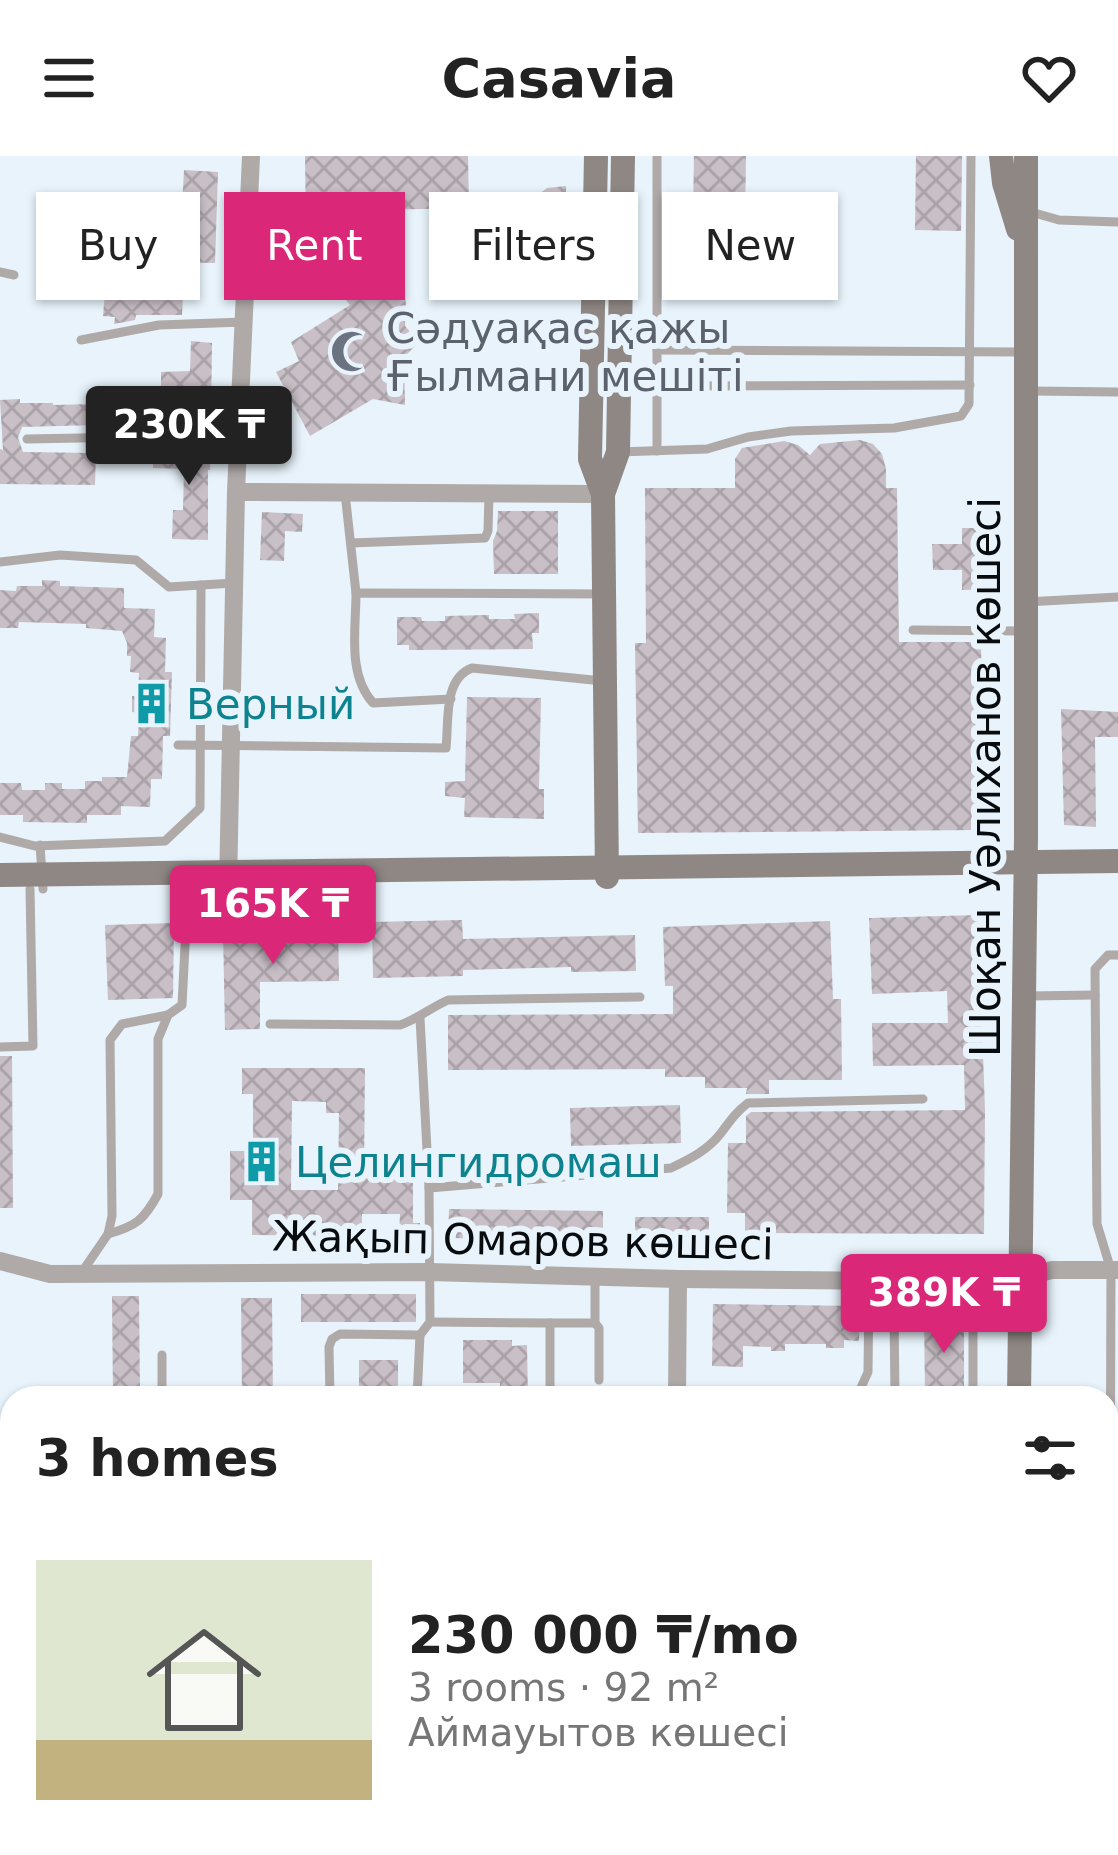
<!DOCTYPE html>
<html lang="en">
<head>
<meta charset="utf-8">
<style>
	body { margin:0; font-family:"DejaVu Sans",sans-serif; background:#f6f6f6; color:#222; height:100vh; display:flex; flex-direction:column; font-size:45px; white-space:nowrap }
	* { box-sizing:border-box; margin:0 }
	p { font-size:39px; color:#767676 }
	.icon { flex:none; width:66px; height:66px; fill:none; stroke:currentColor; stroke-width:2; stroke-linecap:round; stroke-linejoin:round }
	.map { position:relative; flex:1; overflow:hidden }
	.side { position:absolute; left:0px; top:1230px; width:1119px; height:471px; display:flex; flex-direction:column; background:#fff; border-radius:36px 36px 0 0; box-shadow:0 3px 9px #0004 }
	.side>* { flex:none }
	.top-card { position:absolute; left:36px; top:36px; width:1047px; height:108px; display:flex; gap:24px }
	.price { position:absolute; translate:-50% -102px; padding:0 27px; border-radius:12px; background:#db2777; color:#fff; font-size:39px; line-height:78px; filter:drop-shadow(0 3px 6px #0008) }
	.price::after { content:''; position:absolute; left:50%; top:72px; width:36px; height:27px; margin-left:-18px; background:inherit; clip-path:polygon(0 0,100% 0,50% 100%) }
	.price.on { background:#222; color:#fff }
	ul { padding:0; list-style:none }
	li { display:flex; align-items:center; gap:36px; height:300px; padding:0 36px }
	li+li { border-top:3px solid #e0e0e0 }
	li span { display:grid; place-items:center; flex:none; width:336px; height:240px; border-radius:0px; color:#555 }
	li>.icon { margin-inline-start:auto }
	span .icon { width:144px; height:144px; fill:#fffc; stroke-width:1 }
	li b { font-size:51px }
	h2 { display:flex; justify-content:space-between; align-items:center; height:144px; padding:0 36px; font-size:51px }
	.chip { padding:0 42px; border-radius:0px; background:#fff; box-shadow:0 3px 9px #0004; font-size:42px; line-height:108px }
	.chip.on { background:#db2777; color:#fff }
	header { display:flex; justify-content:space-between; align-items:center; height:156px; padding:0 36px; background:#fff; font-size:54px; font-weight:700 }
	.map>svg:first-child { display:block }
</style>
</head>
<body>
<header><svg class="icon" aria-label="menu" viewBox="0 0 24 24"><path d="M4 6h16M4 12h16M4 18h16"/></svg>Casavia<svg class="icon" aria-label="heart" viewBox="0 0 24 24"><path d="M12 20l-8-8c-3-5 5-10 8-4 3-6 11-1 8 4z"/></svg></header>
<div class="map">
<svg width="1118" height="1699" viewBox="0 0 1118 1699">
	<defs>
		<pattern id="building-cross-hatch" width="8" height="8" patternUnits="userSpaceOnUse" patternTransform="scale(3)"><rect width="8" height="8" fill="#c9bfc7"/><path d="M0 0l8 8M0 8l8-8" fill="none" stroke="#aba3aa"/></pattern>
	</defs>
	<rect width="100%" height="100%" fill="#e8f3fb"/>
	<g fill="url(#building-cross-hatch)" fill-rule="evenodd">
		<polygon points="305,0 468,0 469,52 375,54 375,70 306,71"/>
		<polygon points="694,0 746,0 744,120 692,119"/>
		<polygon points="916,0 962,0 961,75 915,74"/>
		<polygon points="184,14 218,16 215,107 178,106 178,72 147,70 148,49 182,51"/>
		<polygon points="566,30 566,45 574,61 523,92 515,79 506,76 515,56 514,44 531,39 534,42 547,32"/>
		<polygon points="83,64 114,67 110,115 79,113"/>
		<polygon points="284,89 336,94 334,121 281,116"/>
		<polygon points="402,122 406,148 405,170 414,180 415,190 404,201 405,249 373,243 310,280 276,216 299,205 291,186 350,149 338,134 358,124 381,127"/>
		<polygon points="105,136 183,140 182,159 136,159 135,164 114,168 115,161 103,160"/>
		<polygon points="191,185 212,187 211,271 154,272 154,265 125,267 124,246 161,245 161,216 190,215"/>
		<polygon points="20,243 20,247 53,247 53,249 96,248 97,269 22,271 18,282 23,296 96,297 95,329 0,328 0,293 3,294 0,244"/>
		<polygon points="860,284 873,288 882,298 886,313 886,332 897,332 899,486 975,486 981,491 982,532 975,532 977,674 638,677 635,487 646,487 645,332 735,332 735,303 742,292 784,285 798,289 810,299 820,288"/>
		<polygon points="211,289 210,314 208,314 208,384 172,383 173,354 183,354 184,313 153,312 153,290"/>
		<polygon points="498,355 558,355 558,418 494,418 493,385 497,375"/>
		<polygon points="262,356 303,358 302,376 285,375 284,405 260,404"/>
		<polygon points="962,372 987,372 987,379 998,379 997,433 962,434 962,414 933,414 932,388 962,388"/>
		<polygon points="42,424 60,425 60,430 124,432 124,452 155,453 154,481 166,482 165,516 172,516 170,580 163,580 162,623 151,623 150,651 121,650 121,659 87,659 87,667 23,666 23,659 0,659 0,627 21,627 22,634 45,634 45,627 62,627 62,633 85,633 85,625 102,625 102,621 127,621 131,580 138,580 139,557 132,556 132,540 138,540 139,517 130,516 131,500 127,500 127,487 122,475 86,472 86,468 19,466 18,472 0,472 0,434 16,435 17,430 42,430"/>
		<polygon points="539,457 539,477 532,477 533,493 409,494 409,489 397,489 397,461 421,461 422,465 445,465 445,460 489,459 489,463 515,463 514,458"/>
		<polygon points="467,541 541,542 539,633 544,633 544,663 464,661 465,642 445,640 445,626 465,625"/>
		<polygon points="1061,553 1118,556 1118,581 1095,581 1096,671 1064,669"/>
		<polygon points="978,759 985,954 984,1078 745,1077 745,1057 727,1057 728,987 746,987 746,960 751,956 965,954 964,909 873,910 872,867 948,867 947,835 872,838 869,762"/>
		<polygon points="462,764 463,783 635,779 636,815 571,816 571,811 463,814 463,820 373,822 372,766"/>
		<polygon points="830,765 833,843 841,843 842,924 769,924 769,938 746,938 747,932 705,932 705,921 665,921 665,913 448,914 448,859 673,858 673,830 665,830 663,771"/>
		<polygon points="174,767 173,842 108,844 105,769"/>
		<polygon points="338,773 339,825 260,826 260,873 225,874 223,775"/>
		<polygon points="0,900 12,900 13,1052 0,1052"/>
		<path d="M 242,912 L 365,912 L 364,1016 L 413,1017 L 413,1067 L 420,1067 L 420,1081 L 399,1081 L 400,1058 L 362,1058 L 362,1080 L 252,1079 L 252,1044 L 230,1044 L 230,995 L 253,995 L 253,938 L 242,938 ZM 292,945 L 326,946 L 326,957 L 339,957 L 338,1034 L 291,1034 Z"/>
		<polygon points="680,949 681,987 571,990 570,952"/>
		<polygon points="449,1053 603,1055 603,1084 448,1082"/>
		<rect x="635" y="1061" width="74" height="27"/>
		<rect x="301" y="1138" width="115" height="28"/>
		<polygon points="112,1140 139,1140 140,1242 113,1242"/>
		<polygon points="241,1142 272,1142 273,1242 242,1242"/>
		<polygon points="713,1148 860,1150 859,1185 844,1184 844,1192 826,1192 826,1188 785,1188 785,1195 771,1195 771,1191 743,1190 743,1211 712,1210"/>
		<polygon points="964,1157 964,1242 925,1242 924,1158"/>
		<polygon points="463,1184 512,1184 512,1190 527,1189 528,1242 500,1242 500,1227 463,1227"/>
		<rect x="359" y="1204" width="39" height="38"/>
	</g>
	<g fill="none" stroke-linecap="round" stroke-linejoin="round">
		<g stroke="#afa9a8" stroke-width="9">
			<polyline points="657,0 657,295"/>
			<polyline points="1031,56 1059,64 1118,66"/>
			<polyline points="0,116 14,119"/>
			<polyline points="81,184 159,169 244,166"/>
			<polyline points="657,194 1023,196"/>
			<polyline points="657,230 970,229"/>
			<polyline points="1031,235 1118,236"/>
			<polyline points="27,283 239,279"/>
			<polyline points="618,296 707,293 748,281 791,275 894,272 961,260 969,248 971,0"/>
			<polyline points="345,337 356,437"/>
			<polyline points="351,387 485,382 488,375 489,338"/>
			<polyline points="0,406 60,399 136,404 169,431 234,427"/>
			<polyline points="1026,446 1118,441"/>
			<polyline points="913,474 1021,475"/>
			<path d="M 451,543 L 373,547 C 347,518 356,473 356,437 L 603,438"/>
			<path d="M 178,589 L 446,592 C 449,565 443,523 472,512 L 603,525"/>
			<polyline points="0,681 35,690 165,685 200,652 201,429"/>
			<polyline points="40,689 43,733"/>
			<polyline points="1028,840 1095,839"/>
			<path d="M 270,868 L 400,869 C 418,863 430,852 448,844 L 640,841"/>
			<polyline points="0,891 33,890 30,733"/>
			<path d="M 429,1032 L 671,1012 C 690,1003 708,994 721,977 C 730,965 736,956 748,947 L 923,943"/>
			<path d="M 108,1078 C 136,1070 144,1064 158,1038 L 158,883 L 168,859 L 182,849 L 188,731"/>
			<polyline points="82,1116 108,1078 112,1060 110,884 122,868 168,859"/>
			<polyline points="894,1154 895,1242"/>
			<polyline points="430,1166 550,1167 550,1242"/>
			<polyline points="550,1167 595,1167 599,1172 599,1224"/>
			<polyline points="595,1167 595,1121"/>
			<polyline points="162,1199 162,1242"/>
			<polyline points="330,1242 329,1191 332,1183 340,1178 420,1179"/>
			<polyline points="417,1242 420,1179 430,1166 429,1032 420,862"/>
			<polyline points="842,1242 859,1236 868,1216 869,1125"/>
			<polyline points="973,1242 973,1127"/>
			<polyline points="1110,1415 1111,1114 1097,1068 1095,813 1108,799 1118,799"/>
			<polyline points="9,1499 12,1619"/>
			<polyline points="1107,1540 1118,1540"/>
			<polyline points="1107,1591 1118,1591"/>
			<polyline points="462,1689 462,1699"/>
			<polyline points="676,1689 676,1699"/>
		</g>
		<g stroke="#afa9a8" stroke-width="18">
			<polyline points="236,336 603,338"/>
			<polyline points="228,730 236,336 251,0"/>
			<polyline points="0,1105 50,1118 430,1116 678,1123 1003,1126 1052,1114 1118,1114"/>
			<polyline points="677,1242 678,1123"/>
			<polyline points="192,1689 192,1699"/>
		</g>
		<g stroke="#8f8784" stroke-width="24">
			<polyline points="596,0 590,303 603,338 607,721"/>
			<polyline points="1001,0 1004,27 1018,73"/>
			<polyline points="603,338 618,296 623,0"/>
			<polyline points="0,719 1118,705"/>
			<polyline points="1019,1242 1026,681 1026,0"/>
			<polyline points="0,1499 12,1499"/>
			<polyline points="1107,1503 1118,1503"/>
			<polyline points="1015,1699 1015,1689"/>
		</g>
	</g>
	<defs>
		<symbol id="mosque-bare" viewBox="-9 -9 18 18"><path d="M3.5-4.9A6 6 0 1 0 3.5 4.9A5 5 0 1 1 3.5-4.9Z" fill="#6b7280" stroke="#e8f3fb" stroke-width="2.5" paint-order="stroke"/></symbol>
		<symbol id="building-bare" viewBox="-9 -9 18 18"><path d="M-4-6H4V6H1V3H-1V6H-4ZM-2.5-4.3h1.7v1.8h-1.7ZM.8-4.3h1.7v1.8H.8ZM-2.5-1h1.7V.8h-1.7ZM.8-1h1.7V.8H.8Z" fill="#0f9aa8" stroke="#e8f3fb" stroke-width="2.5" paint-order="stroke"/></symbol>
	</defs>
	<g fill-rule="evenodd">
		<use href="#mosque-bare" x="322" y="166" width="59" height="59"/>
		<use href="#building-bare" x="122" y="518" width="59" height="59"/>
		<use href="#building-bare" x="232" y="976" width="59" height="59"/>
	</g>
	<g text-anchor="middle" stroke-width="12" stroke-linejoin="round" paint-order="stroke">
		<g font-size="42" fill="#5b616d" stroke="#e8f3fb" text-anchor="start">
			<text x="386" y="187">Сәдуақас қажы<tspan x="386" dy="48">Ғылмани мешіті</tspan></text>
		</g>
		<g font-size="42" fill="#0d838f" stroke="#e8f3fb" text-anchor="start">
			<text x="186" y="563">Верный</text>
			<text x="295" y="1021">Целингидромаш</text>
		</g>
		<g font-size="42" fill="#090c0f" stroke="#e8f3fb">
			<text transform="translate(985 621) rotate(-90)" y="15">Шоқан Уәлиханов көшесі</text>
			<text transform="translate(523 1084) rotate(1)" y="15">Жақып Омаров көшесі</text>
		</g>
	</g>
</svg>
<b class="price on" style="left:189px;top:332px">230K ₸</b>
<b class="price" style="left:273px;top:811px">165K ₸</b>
<b class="price" style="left:944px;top:1200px">389K ₸</b>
<div class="top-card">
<a class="chip">Buy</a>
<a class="chip on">Rent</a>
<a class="chip">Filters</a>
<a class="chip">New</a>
</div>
<section class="side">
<h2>3 homes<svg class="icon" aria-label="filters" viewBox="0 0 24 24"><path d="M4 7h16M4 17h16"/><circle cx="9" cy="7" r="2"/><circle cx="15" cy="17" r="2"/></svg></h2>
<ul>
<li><span style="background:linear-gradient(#dfe7d0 75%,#c2b280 0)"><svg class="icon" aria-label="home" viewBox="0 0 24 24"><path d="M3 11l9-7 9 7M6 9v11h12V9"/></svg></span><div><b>230 000 ₸/mo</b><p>3 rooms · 92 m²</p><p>Аймауытов көшесі</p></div></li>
</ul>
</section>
</div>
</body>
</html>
